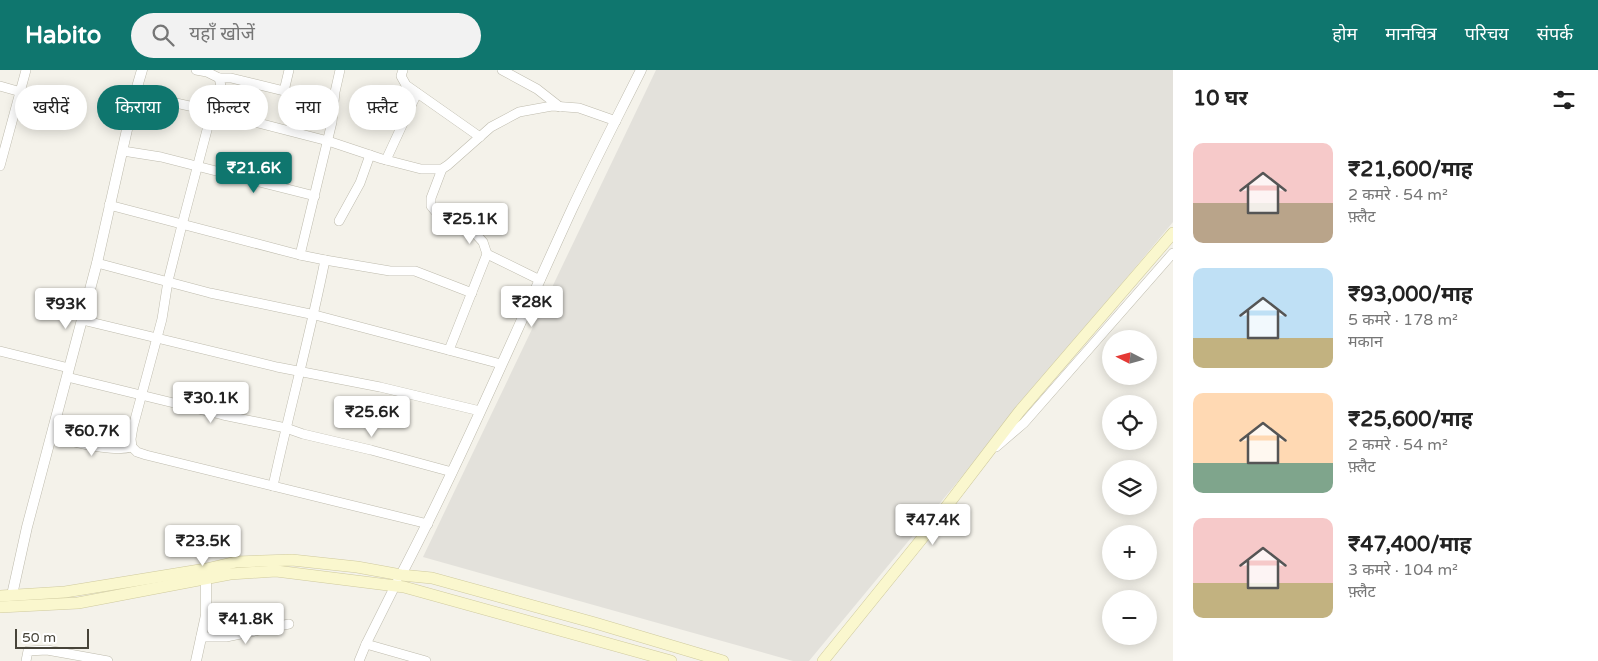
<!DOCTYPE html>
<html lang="hi">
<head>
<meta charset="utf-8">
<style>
	body { margin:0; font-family:"Varela Round","Noto Sans Devanagari",sans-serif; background:#f2f2f2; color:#222; height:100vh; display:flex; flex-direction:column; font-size:19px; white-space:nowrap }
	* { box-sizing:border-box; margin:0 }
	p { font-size:16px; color:#767676 }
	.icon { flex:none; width:28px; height:28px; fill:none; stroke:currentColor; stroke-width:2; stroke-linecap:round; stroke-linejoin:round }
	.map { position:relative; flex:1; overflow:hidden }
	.side { display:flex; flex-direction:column; background:#fff; width:425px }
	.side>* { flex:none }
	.guide { position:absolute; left:15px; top:15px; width:475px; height:45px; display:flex; gap:10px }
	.needle { width:32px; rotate:276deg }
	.buttons { position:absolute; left:1102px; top:260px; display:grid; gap:10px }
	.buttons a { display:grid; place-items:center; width:55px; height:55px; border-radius:50%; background:#fff; box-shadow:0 2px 12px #0003; font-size:25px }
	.scale { position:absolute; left:15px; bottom:12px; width:74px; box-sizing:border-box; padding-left:5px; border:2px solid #474439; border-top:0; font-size:14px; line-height:18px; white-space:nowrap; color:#474439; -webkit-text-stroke:4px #fff; paint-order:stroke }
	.price { position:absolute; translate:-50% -42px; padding:0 11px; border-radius:5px; background:#fff; color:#222; font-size:16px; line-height:32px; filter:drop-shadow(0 1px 2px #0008) }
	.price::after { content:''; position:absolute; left:50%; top:30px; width:15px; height:11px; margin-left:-8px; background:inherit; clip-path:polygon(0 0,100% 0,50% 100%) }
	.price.on { background:#0f766e; color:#fff }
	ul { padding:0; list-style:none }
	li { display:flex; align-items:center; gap:15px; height:125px; padding:0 20px }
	li span { display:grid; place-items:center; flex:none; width:140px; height:100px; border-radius:10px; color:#555 }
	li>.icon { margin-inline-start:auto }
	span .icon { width:60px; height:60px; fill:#fffc; stroke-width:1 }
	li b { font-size:21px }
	h2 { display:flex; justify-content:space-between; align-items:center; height:60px; padding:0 20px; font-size:21px }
	.tag { padding:0 18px; border-radius:22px; background:#fff; box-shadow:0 2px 12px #0003; font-size:18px; line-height:45px }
	.tag.on { background:#0f766e; color:#fff }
	header { display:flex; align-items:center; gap:30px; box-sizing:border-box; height:70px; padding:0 25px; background:#0f766e; color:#fff }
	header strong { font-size:24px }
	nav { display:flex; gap:28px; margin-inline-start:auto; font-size:18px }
	.search { width:350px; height:45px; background:#f2f2f2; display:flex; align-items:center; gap:12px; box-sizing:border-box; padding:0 18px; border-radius:28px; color:#767676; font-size:19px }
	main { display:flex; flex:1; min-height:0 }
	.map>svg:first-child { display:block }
</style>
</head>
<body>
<header>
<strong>Habito</strong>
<div class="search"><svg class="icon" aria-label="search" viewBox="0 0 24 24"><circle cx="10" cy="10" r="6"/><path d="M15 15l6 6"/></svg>यहाँ खोजें</div>
<nav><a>होम</a><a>मानचित्र</a><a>परिचय</a><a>संपर्क</a></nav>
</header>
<main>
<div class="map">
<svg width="1173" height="591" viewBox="0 0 1173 591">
	<rect width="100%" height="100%" fill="#f4f2ea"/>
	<polygon fill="#e3e1db" points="656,0 1173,0 1173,152 809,591 793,591 423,487"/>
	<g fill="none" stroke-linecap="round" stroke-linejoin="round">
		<defs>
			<g id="minor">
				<polyline points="196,0 207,2 219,8 221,16 212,41 182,155 168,211 162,249 133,357 131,369 132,377 137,382 146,385 428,454"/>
				<polyline points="403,0 401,6 406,15 480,67"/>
				<polyline points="502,0 537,19 560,37"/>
				<polyline points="219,8 231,8 333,33"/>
				<polyline points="0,16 21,22"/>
				<polyline points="284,21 289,0"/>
				<polyline points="135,24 212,41 328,71 382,89 421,99 442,99 448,95 491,57 519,42 552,36 579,38 616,51"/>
				<polyline points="123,81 161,87 315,126"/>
				<polyline points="386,90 417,23"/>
				<polyline points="0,96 26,0"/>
				<polyline points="442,99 431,128 431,136 435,141 456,150 472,160 483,172 487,184 449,280"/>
				<polyline points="109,135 300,185"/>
				<polyline points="339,151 360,113 370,85"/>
				<polyline points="487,184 540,210"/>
				<polyline points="325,190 390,201 415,201 472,223"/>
				<polyline points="97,193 210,223 315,245 501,294"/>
				<polyline points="82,250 277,297 380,317 480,341"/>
				<polyline points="0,281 69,298"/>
				<polyline points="67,307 223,345 286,358 303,364 371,380 452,402"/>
				<path d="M 51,367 C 72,371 112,383 132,377"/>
				<polyline points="996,377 1024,353 1173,183"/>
				<path d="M 273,416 C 289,341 310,266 325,190 L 300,185 L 332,52 L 335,22 L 340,0"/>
				<polyline points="201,567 226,567 289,554"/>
				<polyline points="366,574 426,591"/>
				<polyline points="26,591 28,581 47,580 108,591"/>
				<polyline points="359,591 366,574 397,512"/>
			</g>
			<g id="tertiary">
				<path d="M 401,505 C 463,386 516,261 572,139 C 594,92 618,46 641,0"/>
				<polyline points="12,525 27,457 97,193 135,24 142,0"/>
				<polyline points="196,591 206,545 206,503"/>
			</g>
			<g id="secondary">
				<polyline points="0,526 65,522 206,499 236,492 292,490 357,497 401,505 432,508 595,553 723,591"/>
				<polyline points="0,537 78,533 230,504 276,501 404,517 671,591"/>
				<polyline points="823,591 924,466 1019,342 1173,163"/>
			</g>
		</defs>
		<use href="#minor" stroke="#bebbad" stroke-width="10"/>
		<use href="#tertiary" stroke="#bebbad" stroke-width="11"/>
		<use href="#secondary" stroke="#cfca9e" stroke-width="12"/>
		<use href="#minor" stroke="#fff" stroke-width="9"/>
		<use href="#tertiary" stroke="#fff" stroke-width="10"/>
		<use href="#secondary" stroke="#faf7ce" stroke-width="11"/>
	</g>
</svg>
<div class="buttons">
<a><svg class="needle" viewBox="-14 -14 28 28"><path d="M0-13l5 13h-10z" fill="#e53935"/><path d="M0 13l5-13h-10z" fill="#767676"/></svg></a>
<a><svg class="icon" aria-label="locate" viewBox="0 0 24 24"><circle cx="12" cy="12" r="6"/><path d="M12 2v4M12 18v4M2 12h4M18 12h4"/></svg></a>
<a><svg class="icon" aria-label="layers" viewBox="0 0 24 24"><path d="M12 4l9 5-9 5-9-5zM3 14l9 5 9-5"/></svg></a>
<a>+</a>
<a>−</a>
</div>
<div class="scale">50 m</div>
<b class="price on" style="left:254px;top:124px">₹21.6K</b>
<b class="price" style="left:470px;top:175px">₹25.1K</b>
<b class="price" style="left:532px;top:258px">₹28K</b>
<b class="price" style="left:66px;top:260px">₹93K</b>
<b class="price" style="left:211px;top:354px">₹30.1K</b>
<b class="price" style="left:372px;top:368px">₹25.6K</b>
<b class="price" style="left:92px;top:387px">₹60.7K</b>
<b class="price" style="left:933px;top:476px">₹47.4K</b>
<b class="price" style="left:203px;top:497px">₹23.5K</b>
<b class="price" style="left:246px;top:575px">₹41.8K</b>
<div class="guide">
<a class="tag">खरीदें</a>
<a class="tag on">किराया</a>
<a class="tag">फ़िल्टर</a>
<a class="tag">नया</a>
<a class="tag">फ़्लैट</a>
</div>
</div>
<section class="side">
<h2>10 घर<svg class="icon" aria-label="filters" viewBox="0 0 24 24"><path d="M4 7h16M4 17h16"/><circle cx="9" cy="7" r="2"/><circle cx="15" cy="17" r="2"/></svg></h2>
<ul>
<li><span style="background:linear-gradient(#f6c9c9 60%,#b9a48a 0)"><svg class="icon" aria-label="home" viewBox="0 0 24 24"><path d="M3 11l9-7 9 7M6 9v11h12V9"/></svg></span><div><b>₹21,600/माह</b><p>2 कमरे · 54 m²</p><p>फ़्लैट</p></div></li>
<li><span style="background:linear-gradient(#bfe0f5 70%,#c2b280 0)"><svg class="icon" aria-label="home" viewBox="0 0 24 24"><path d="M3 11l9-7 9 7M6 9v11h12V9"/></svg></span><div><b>₹93,000/माह</b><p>5 कमरे · 178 m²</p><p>मकान</p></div></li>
<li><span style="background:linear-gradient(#ffd9b3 70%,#7fa58c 0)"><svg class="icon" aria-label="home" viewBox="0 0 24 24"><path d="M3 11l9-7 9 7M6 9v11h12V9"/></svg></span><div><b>₹25,600/माह</b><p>2 कमरे · 54 m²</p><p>फ़्लैट</p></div></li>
<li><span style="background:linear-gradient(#f6c9c9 65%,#c2b280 0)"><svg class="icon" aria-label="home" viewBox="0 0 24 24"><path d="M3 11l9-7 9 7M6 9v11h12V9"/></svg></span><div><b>₹47,400/माह</b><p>3 कमरे · 104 m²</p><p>फ़्लैट</p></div></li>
</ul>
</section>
</main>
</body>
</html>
